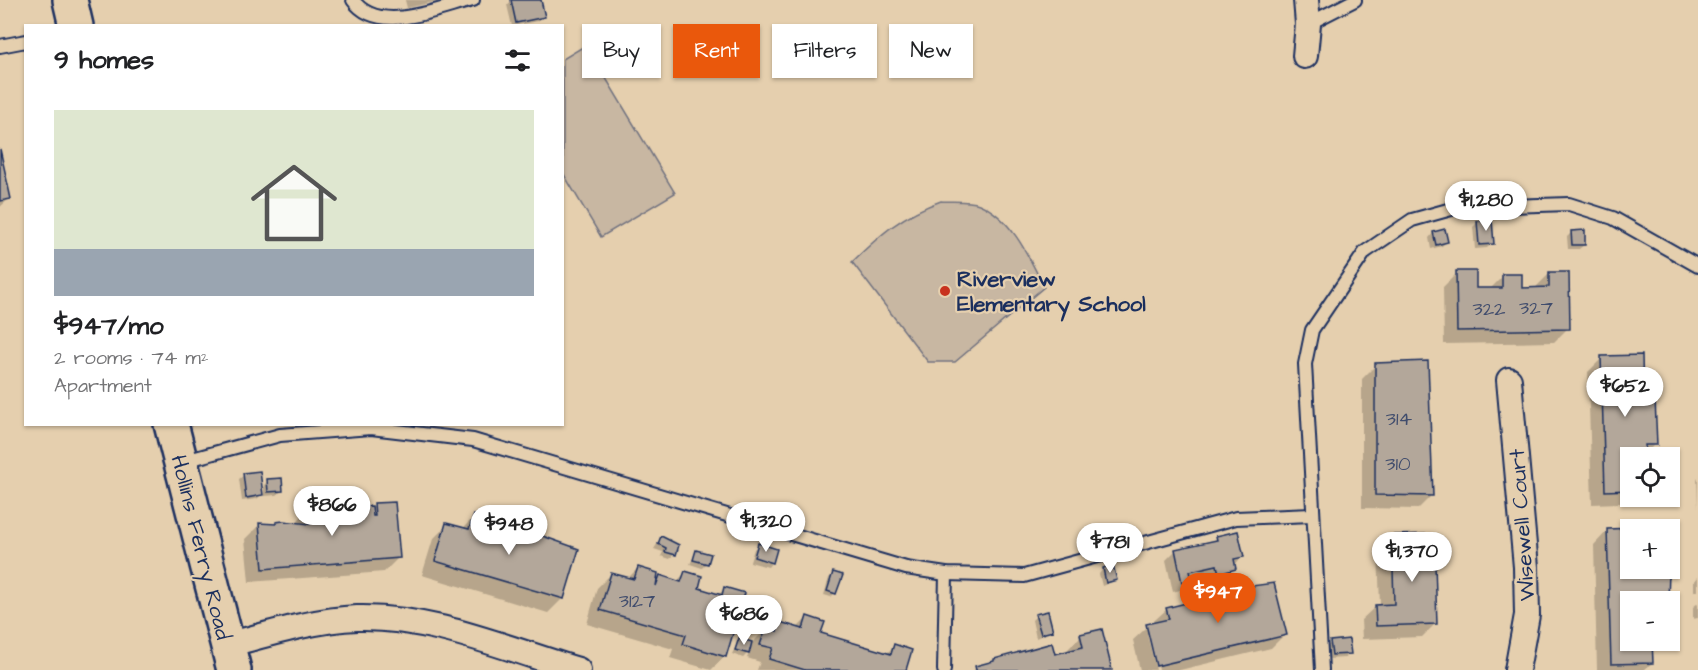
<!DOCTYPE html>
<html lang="en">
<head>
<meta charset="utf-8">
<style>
	body { margin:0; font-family:"Architects Daughter",sans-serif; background:#f2f2f2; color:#202124; height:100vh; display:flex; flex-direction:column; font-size:22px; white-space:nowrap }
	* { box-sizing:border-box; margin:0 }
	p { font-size:20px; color:#757577 }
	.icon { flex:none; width:33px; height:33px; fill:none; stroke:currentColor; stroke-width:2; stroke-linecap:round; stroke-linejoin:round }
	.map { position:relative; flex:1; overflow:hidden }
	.details { position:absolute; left:24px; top:24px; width:540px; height:402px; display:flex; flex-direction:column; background:#fff; border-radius:0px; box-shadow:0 2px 4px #0004 }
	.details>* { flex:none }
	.guide { position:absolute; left:582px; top:24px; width:570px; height:54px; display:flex; gap:12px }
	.tools { position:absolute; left:1620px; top:447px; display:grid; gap:12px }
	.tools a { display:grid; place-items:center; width:60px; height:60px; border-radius:0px; background:#fff; box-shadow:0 2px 4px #0004; font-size:30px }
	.price { position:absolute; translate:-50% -51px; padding:0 14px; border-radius:21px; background:#fff; color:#222; font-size:20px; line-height:39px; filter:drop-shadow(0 2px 3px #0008) }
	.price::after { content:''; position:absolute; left:50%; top:36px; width:18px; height:14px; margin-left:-9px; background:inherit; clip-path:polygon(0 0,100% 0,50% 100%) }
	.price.active { background:#ea580c; color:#fff }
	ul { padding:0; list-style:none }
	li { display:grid; align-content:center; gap:12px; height:318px; padding:0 30px }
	li span { display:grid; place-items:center; height:186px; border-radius:0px; color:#555 }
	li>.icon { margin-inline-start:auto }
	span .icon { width:108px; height:108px; fill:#fffc; stroke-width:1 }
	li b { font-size:26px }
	h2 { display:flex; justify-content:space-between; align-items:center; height:72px; padding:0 30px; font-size:26px }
	.tag { padding:0 21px; border-radius:0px; background:#fff; box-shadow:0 2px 4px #0004; font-size:21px; line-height:54px }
	.tag.active { background:#ea580c; color:#fff }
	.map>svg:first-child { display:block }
</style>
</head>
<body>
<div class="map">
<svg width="1698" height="670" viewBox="0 0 1698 670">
	<rect width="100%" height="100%" fill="#e5cfae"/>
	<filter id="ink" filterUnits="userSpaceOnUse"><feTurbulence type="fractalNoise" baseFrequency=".0167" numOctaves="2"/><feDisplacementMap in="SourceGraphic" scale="12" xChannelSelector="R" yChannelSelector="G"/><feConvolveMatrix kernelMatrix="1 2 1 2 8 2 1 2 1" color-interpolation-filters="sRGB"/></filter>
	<g filter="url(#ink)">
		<g fill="#c8b7a2" stroke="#727380" stroke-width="1.5">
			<polygon points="586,45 675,193 601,237 563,173 563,59"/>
			<path d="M 941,201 C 952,202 969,200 979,204 C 1012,218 1029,257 1044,287 L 955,362 L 928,362 L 852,262 C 882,233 902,215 941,201 Z"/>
		</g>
		<g fill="#0003">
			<polygon points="405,0 442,0 407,8"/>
			<polygon points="513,0 540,0 543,16 538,21 512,26 507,5"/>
			<polygon points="0,156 9,199 0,207"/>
			<polygon points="1478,222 1492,243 1487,248 1475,249 1473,227"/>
			<polygon points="1572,232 1584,245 1579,249 1568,249 1567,237"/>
			<polygon points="1433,233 1446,242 1442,246 1431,249 1429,238"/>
			<polygon points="1457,273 1474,290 1489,290 1503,276 1521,289 1535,288 1549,274 1568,328 1554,342 1444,344 1443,287"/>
			<polygon points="1602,358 1642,401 1655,444 1644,455 1630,458 1630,496 1654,496 1648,502 1592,504 1588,372"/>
			<polygon points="1376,365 1432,495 1418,509 1362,508 1362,379"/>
			<polygon points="244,475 261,495 257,499 242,501 239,479"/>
			<polygon points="1698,477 1698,508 1697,479"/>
			<polygon points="268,481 282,491 277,495 264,496 264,485"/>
			<polygon points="375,505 398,558 384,572 249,582 245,539 259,525 294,524 309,509 326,512 330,508 347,513 352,509 372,507"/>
			<polygon points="474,517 490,528 577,550 562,599 548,613 422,575 433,539 447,525 462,529"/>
			<polygon points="1608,530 1630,530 1630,640 1652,663 1644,670 1597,670 1594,545"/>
			<polygon points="1237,533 1242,556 1225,578 1209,583 1207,574 1190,578 1180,590 1173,592 1166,560 1175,551"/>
			<polygon points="1392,537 1436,623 1422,637 1362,639 1361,620 1376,606 1380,606 1378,551"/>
			<polygon points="661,538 674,554 670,559 661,556 663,552 654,549"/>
			<polygon points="759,545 772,562 768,567 750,562 754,549"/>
			<polygon points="697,551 707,563 702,568 690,564"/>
			<polygon points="638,568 656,581 660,577 676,582 685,573 697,589 718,595 725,589 725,656 711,670 670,658 673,649 587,624 597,588 611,574 627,579"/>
			<polygon points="1103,569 1116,580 1102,586 1099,574"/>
			<polygon points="834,573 835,593 831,597 824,595 829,578"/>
			<polygon points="1698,577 1698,591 1694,591 1694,582"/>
			<polygon points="1250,586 1285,634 1271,648 1180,670 1159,670 1150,634 1147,634 1156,670 1140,670 1133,640 1167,609"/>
			<polygon points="1698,603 1698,618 1693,619 1693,607"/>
			<polygon points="1036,616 1051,631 1036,638 1032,620"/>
			<polygon points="807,618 820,634 886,654 894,646 904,670 757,670 760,662 747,658 750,651 743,658 732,654 739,640 752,643 766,629 772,631 780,624 797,628"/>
			<polygon points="1081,636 1110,670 973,670 994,660 1068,653 1067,650"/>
			<polygon points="1331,643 1349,653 1345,658 1328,659 1326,647"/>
		</g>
		<g fill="#b3a79a" stroke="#1b2f5e" stroke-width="1.5">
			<polygon points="511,0 541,0 545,17 516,23"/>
			<polygon points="0,149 11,199 0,201"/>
			<polygon points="1492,220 1494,244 1479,245 1477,221"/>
			<polygon points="1445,229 1448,242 1436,245 1433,232"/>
			<polygon points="1585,230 1585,245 1572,245 1571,231"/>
			<polygon points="1456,271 1476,271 1476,288 1502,288 1502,274 1522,274 1522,288 1549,287 1549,272 1569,272 1570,329 1457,331"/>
			<polygon points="1642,355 1643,400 1655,399 1657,445 1645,445 1646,458 1630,458 1630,490 1605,491 1601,356"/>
			<polygon points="1428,361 1433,496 1375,495 1375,363"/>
			<polygon points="260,471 263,495 246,498 243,473"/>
			<polygon points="282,478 283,491 268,492 267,479"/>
			<polygon points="395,502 400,558 263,569 259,523 276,524 276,522 283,521 310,524 308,508 327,506 328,519 330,519 330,507 348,505 349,517 352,517 351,507 372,506 373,516 375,516 374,503"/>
			<polygon points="474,515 493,521 492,527 515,534 516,531 536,537 537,534 579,549 564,599 435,561 446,523 469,529"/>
			<polygon points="1664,527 1664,530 1630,530 1630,568 1650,568 1650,573 1669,572 1668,602 1630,602 1630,640 1652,640 1653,663 1611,664 1607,529"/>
			<polygon points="1238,531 1244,557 1234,559 1236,569 1219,574 1217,565 1190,571 1192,580 1182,583 1175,549 1217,540 1216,536"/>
			<polygon points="1434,534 1437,624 1376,626 1375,605 1394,604 1392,535"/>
			<polygon points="661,536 679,545 676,555 665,552 666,548 658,544"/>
			<polygon points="758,543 777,549 773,563 754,557"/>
			<polygon points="696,550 711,554 708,564 693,560"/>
			<polygon points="1113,565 1117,580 1106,583 1103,568"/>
			<polygon points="638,567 658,573 656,586 660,575 681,582 685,571 702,576 699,588 722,595 724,587 745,593 726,657 683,644 686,635 600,610 611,573 634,579"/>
			<polygon points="833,572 843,575 836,594 827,591"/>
			<polygon points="1274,583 1287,635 1156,666 1146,624 1169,619 1166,608 1230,592 1229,589"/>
			<polygon points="1048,611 1053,631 1041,634 1035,614"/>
			<polygon points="807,616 825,622 821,633 891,654 894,644 912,650 906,670 805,670 769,659 773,648 760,645 766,628 777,631 780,622 803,629"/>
			<polygon points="1102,629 1112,670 976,670 975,666 994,661 994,659 1052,643 1055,654 1083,647 1080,634"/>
			<polygon points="739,638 752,642 749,654 735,650"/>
			<polygon points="1349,639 1351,654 1332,655 1330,641"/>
		</g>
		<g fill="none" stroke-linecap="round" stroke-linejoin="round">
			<defs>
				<g id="lane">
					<path d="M 353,0 C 378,36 439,8 473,0"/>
					<polyline points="1308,24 1355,0"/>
					<polyline points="0,46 26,41"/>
					<polyline points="181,462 280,435 371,428 473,440 906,568 946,574 1024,576 1236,518 1312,515"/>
					<polyline points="944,670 946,574"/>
					<polyline points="1322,670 1305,364 1312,330 1365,252 1412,220 1455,208 1569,204 1613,218 1698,266"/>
				</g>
				<g id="street">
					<polyline points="1305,56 1308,24 1306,0"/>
					<polyline points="1509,380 1526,567 1527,615 1517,670"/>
					<path d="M 227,645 C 269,634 313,620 357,618 C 432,616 507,649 578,670"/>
				</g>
				<g id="secondary">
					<polyline points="70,0 76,26"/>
					<polyline points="171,424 234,670"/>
				</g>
			</defs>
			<use href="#lane" stroke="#1b2f5e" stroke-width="16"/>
			<use href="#street" stroke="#1b2f5e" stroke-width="28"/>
			<use href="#secondary" stroke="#1b2f5e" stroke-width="38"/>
			<use href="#lane" stroke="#e5cfae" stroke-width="12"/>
			<use href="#street" stroke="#e5cfae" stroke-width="24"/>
			<use href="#secondary" stroke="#e5cfae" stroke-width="33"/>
		</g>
	</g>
	<circle fill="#c8321e" stroke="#e5cfae" stroke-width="2" cx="945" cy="291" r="6"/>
	<g text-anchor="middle" stroke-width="4.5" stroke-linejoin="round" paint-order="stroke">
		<g font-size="20" fill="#414d6d">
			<text x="1536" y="314">327</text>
			<text x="1489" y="315">322</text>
			<text x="1399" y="425">314</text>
			<text x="1398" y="470">310</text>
			<text x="637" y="607">3127</text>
		</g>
		<g font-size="22" font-weight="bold" fill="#1b2f5e" stroke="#e5cfae" text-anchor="start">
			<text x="957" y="286">Riverview<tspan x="957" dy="25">Elementary School</tspan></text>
		</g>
		<g font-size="22" fill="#1b2f5e" stroke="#e5cfae">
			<text transform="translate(1521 525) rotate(-94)" y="8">Wisewell Court</text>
			<text transform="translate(202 547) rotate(76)" y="8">Hollins Ferry Road</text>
		</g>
	</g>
</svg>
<div class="tools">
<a><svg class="icon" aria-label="locate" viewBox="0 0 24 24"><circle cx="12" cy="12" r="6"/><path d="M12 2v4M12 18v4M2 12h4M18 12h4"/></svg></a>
<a>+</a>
<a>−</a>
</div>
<b class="price" style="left:1486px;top:232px">$1,280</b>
<b class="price" style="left:1625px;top:418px">$652</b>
<b class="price" style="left:332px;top:537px">$866</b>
<b class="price" style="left:766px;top:553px">$1,320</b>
<b class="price" style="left:509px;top:556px">$948</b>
<b class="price" style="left:1110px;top:574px">$781</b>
<b class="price" style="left:1412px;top:583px">$1,370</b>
<b class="price active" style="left:1218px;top:624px">$947</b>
<b class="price" style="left:744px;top:646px">$686</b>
<div class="guide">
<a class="tag">Buy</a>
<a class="tag active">Rent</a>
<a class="tag">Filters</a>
<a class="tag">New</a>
</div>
<section class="details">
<h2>9 homes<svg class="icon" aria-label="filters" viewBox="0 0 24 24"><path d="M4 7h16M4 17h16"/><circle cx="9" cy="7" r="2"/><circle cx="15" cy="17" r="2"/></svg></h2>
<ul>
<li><span style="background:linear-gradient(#dfe7d0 75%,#9aa5b1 0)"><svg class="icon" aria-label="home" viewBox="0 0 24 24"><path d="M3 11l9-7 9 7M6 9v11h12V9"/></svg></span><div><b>$947/mo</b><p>2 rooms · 74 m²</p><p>Apartment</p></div></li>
</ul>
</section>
</div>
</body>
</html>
